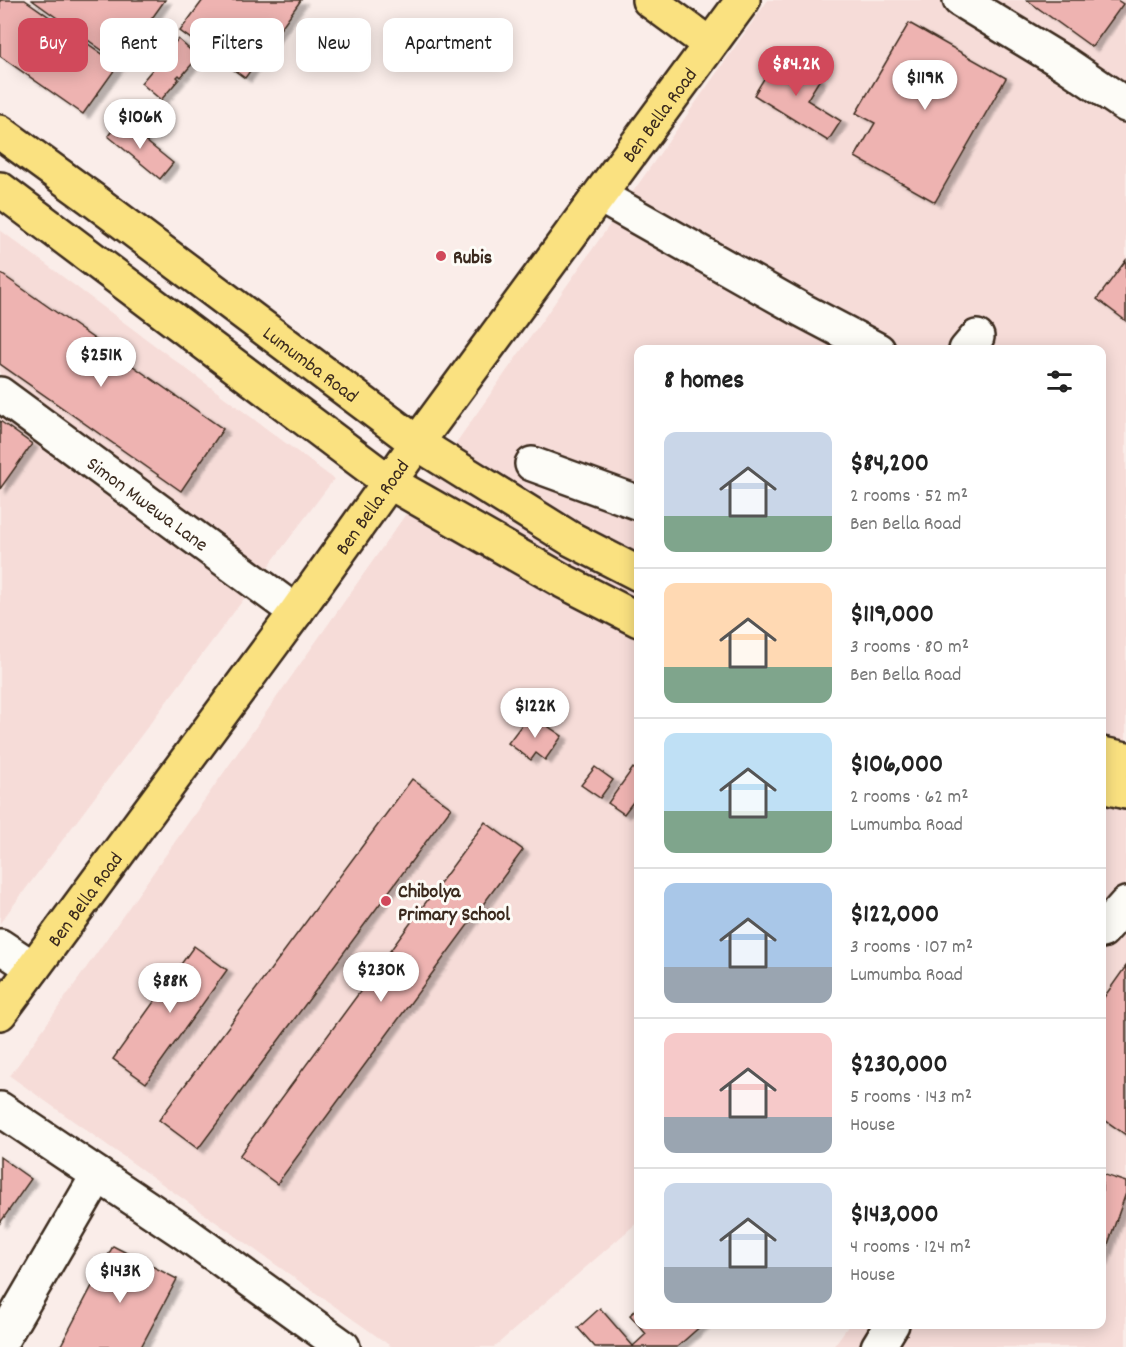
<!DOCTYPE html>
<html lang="en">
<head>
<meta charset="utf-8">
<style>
	body { margin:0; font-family:Dekko,sans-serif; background:#f6f6f6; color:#222; height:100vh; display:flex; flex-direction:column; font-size:22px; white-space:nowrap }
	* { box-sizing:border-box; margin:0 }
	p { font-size:20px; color:#767676 }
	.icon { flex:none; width:33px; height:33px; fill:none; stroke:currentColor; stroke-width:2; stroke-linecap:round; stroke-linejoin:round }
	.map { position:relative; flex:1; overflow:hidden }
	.drawer { position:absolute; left:634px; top:345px; width:472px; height:984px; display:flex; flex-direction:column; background:#fff; border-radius:12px; box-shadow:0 3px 15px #0003 }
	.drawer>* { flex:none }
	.banner { position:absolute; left:18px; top:18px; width:526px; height:54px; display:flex; gap:12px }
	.price { position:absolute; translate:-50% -51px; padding:0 14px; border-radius:21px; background:#fff; color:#222; font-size:20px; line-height:39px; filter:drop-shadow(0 2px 3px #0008) }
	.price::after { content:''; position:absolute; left:50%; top:36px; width:18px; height:14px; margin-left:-9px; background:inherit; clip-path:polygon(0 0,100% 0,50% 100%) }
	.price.active { background:#d1495b; color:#fff }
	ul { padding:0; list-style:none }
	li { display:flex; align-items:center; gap:18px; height:150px; padding:0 30px }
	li+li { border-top:2px solid #e0e0e0 }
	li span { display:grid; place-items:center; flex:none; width:168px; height:120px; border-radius:12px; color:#555 }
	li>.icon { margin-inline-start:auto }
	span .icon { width:72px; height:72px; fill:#fffc; stroke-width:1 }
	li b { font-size:26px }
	h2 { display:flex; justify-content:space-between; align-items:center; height:72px; padding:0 30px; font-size:26px }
	.pill { padding:0 21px; border-radius:12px; background:#fff; box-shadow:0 3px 15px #0003; font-size:21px; line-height:54px }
	.pill.active { background:#d1495b; color:#fff }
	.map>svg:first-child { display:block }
</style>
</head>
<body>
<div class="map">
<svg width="1126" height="1347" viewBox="0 0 1126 1347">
	<defs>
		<filter id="shadow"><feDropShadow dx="6" dy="4" stdDeviation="1.5" flood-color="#0004"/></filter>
	</defs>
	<rect width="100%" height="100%" fill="#faede9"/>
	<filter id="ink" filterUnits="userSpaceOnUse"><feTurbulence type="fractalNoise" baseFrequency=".0167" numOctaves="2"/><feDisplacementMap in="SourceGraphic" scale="12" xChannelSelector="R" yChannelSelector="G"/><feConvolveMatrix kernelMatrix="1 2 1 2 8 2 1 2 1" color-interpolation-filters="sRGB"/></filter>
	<g filter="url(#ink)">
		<g fill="#f6dcd8">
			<polygon points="768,0 1126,0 1126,1347 833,1347 849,1325 1102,1324 1102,350 639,350 639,1221 494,1347 392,1347 10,1076"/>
			<polygon points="0,230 334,479 0,923"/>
		</g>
		<g fill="#eeb3b1" stroke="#3b2a1e" stroke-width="1.5" filter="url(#shadow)">
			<polygon points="0,0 25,0 118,65 83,114 0,56"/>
			<polygon points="32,0 165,0 120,63"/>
			<polygon points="203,0 301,0 245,78 180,31"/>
			<polygon points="1027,0 1117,0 1123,4 1092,47"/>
			<polygon points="909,23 1006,78 935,202 855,157 875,123 856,113"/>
			<polygon points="178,39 198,57 181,77 179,75 177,77 179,79 161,100 141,83"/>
			<polygon points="779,54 820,79 807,100 841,121 828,141 754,95"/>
			<polygon points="120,120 173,163 160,179 108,136"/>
			<polygon points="1126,260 1126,321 1097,299"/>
			<polygon points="0,273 223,429 181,491 0,364"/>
			<polygon points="0,421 32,444 0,489"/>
			<polygon points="530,714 562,736 545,760 536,753 531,760 508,743"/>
			<polygon points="595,767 613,780 600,798 581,785"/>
			<polygon points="633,768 639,773 639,794 624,814 608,803"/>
			<polygon points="412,779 451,808 198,1149 159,1120"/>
			<polygon points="485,822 523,850 277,1184 239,1156"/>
			<polygon points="194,946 227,970 146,1083 113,1059"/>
			<polygon points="1126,966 1126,1135 1102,1118 1102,1000"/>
			<polygon points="0,1157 31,1179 0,1223"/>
			<polygon points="1102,1174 1126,1182 1126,1193 1102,1261"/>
			<polygon points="113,1246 177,1279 141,1347 60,1347"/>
			<polygon points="639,1307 639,1324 703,1324 677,1347 595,1347 578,1328 600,1308 633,1346 646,1334 630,1315"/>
		</g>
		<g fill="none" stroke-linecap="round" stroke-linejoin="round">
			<defs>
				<g id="minor">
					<polyline points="960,0 1067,65 1126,105"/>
					<polyline points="600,196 802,310 878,350"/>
					<polyline points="966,350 977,337"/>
					<path id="s1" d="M 0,394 L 296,612"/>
					<polyline points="532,464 639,503"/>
					<polyline points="1102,931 1126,904"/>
					<polyline points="0,946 33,968"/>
					<polyline points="0,1109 185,1233 343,1347"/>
					<polyline points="0,1343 98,1175"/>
					<polyline points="878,1347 892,1324"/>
				</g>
				<g id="major">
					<polyline points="649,0 709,44"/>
					<path id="s2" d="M 0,132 L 92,199 L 417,443 L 571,539 L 639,574"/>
					<polyline points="0,189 389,482 563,581 639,620"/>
					<polyline points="1102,754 1126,759"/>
					<polyline points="1102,786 1126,792"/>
					<path id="s3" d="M 0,1013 L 296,612 L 417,443 L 743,0"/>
				</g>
			</defs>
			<use href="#minor" stroke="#3b2a1e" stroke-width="38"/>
			<use href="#major" stroke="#3b2a1e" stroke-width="38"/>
			<use href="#minor" stroke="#fdfcf7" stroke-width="33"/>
			<use href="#major" stroke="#fae180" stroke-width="33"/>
		</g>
	</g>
	<g fill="#d1495b" stroke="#fdfcf7" stroke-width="2">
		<circle cx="441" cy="256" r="6"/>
		<circle cx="386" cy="901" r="6"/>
	</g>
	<g text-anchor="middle" stroke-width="6" stroke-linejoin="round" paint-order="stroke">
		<g font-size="20" fill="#3b2a1e" stroke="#fdfcf7">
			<text dy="7" stroke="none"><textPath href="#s3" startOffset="1114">Ben Bella Road</textPath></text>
			<text dy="7" stroke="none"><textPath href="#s2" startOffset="388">Lumumba Road</textPath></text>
			<text dy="7" stroke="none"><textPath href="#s1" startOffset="184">Simon Mwewa Lane</textPath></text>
			<text dy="7" stroke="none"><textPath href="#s3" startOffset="628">Ben Bella Road</textPath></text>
			<text dy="7" stroke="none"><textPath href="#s3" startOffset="142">Ben Bella Road</textPath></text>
		</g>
		<g font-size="20" font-weight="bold" fill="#3b2a1e" stroke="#fdfcf7" text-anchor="start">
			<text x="453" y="263">Rubis</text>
			<text x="398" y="897">Chibolya<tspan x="398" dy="23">Primary School</tspan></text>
		</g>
	</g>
</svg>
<b class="price active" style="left:796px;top:97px">$84.2K</b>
<b class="price" style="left:925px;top:111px">$119K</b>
<b class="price" style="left:140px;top:150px">$106K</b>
<b class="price" style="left:101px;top:388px">$251K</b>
<b class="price" style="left:535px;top:739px">$122K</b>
<b class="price" style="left:381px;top:1003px">$230K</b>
<b class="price" style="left:170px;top:1014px">$88K</b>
<b class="price" style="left:120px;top:1304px">$143K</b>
<div class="banner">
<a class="pill active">Buy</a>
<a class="pill">Rent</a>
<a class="pill">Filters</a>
<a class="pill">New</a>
<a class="pill">Apartment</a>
</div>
<section class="drawer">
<h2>8 homes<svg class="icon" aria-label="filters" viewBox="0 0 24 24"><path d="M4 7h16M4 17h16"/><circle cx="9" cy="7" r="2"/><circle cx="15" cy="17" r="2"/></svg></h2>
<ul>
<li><span style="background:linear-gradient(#c9d6e8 70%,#7fa58c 0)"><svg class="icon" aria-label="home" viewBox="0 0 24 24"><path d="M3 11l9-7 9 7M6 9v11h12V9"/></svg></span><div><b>$84,200</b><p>2 rooms · 52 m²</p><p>Ben Bella Road</p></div></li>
<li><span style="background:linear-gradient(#ffd9b3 70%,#7fa58c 0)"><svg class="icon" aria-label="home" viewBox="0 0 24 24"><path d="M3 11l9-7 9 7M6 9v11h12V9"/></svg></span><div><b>$119,000</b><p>3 rooms · 80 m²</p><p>Ben Bella Road</p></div></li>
<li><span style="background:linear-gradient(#bfe0f5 65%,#7fa58c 0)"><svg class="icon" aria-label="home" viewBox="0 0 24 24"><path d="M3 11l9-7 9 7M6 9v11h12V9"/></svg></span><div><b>$106,000</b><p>2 rooms · 62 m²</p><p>Lumumba Road</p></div></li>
<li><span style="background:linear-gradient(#a9c7e8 70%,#9aa5b1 0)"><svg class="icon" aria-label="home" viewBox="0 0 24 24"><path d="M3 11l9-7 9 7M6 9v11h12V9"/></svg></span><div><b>$122,000</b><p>3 rooms · 107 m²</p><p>Lumumba Road</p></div></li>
<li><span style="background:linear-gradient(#f6c9c9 70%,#9aa5b1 0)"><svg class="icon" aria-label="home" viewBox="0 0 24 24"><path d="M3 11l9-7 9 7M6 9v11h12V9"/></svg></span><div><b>$230,000</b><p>5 rooms · 143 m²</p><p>House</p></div></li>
<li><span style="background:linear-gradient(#c9d6e8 70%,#9aa5b1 0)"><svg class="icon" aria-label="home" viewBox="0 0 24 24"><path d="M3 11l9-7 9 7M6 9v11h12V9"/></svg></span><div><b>$143,000</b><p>4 rooms · 124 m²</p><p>House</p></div></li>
</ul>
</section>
</div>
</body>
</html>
